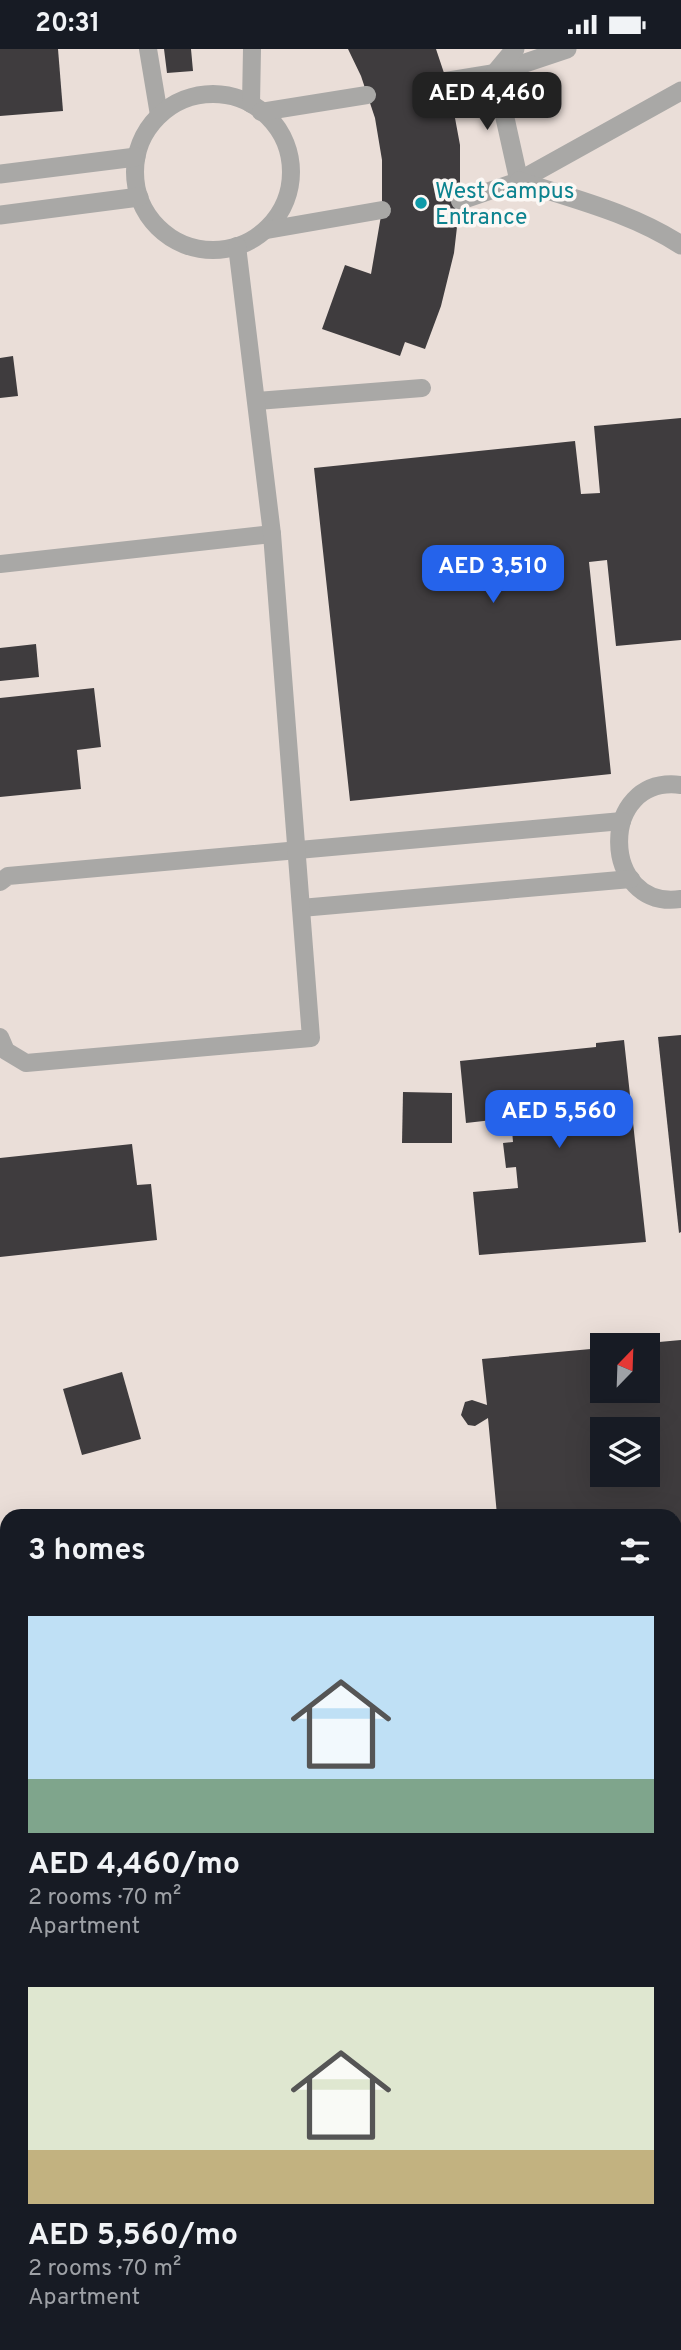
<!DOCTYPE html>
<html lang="en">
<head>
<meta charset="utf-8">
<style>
	body { margin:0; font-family:Overpass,sans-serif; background:#20242c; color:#f1f3f6; height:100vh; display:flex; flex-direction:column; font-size:26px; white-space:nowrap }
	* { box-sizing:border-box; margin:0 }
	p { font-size:23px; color:#9ea1a6 }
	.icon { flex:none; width:38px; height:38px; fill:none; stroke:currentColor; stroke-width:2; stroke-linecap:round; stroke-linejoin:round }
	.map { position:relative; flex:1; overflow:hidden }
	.side { position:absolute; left:0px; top:1460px; width:682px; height:842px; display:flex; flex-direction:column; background:#171b24; border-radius:21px 21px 0 0; box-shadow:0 7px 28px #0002 }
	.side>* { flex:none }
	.needle { width:46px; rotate:23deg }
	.tools { position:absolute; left:590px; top:1284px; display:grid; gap:14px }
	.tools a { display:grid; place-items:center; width:70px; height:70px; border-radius:0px; background:#171b24; box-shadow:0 7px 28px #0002; font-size:35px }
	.price { position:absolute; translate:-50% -60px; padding:0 16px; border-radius:14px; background:#2563eb; color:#fff; font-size:23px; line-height:46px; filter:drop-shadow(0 2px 4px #0008) }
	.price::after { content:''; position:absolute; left:50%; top:42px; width:21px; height:16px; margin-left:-10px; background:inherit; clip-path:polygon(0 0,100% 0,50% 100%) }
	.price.active { background:#222; color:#fff }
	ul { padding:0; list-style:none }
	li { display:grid; align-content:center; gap:14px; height:371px; padding:0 28px }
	li span { display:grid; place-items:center; height:217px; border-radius:0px; color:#555 }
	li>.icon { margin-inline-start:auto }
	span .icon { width:126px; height:126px; fill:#fffc; stroke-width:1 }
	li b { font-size:30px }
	h2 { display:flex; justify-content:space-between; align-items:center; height:84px; padding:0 28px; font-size:30px }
	.status { display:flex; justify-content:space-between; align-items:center; height:49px; padding:0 35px; background:#171b24; direction:ltr }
	.status svg { height:19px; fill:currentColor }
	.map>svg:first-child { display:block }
</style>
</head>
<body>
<div class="status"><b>20:31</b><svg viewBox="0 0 49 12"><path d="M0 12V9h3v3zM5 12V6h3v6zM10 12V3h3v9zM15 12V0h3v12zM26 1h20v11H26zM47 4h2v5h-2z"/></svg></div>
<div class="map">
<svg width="681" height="2301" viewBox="0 0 681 2301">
	<rect width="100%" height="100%" fill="#efeae8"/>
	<path fill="#eaded8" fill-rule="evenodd" d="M 0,0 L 681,0 L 681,2301 L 0,2301 ZM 602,1297 L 648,1297 L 648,1342 L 602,1342 ZM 602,1381 L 648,1381 L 648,1426 L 602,1426 ZM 7,1466 L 676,1466 L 676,2294 L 7,2294 Z"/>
	<g fill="#3f3c3e" fill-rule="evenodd">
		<polygon points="0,0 58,0 63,62 0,67"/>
		<polygon points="164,0 191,0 193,22 167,24"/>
		<polygon points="348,0 436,0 450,42 460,96 460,152 454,204 441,257 425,300 405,293 400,307 322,280 345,216 371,225 382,161 382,111 375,69 361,27"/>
		<polygon points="13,307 18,347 0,349 0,309"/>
		<polygon points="681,369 681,591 616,597 607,511 589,513 611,725 350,752 314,419 575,392 581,445 600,444 594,377"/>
		<polygon points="36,595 39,628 0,632 0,599"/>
		<polygon points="94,639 101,698 77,701 81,740 0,748 0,649"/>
		<polygon points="681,986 681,1183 679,1184 658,988"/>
		<polygon points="624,991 646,1193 479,1206 473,1143 518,1139 516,1118 506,1119 503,1094 513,1093 511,1069 466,1074 460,1012 596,998 596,994"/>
		<polygon points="403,1043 452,1044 452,1094 402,1094"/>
		<polygon points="132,1095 137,1136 151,1135 157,1191 0,1208 0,1109"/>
		<path d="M 681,1291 L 681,1617 L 676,1618 L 676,1466 L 497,1466 L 488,1369 L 475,1377 L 468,1376 L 461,1366 L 465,1353 L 472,1351 L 487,1356 L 482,1310 L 602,1299 L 602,1342 L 648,1342 L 648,1294 ZM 602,1381 L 648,1381 L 648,1426 L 602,1426 Z"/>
		<polygon points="122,1323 141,1390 82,1406 63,1340"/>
		<polygon points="317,1461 318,1466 283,1466 283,1465"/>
		<polygon points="0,1572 7,1572 7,1738 0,1739"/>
		<polygon points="681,1769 681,1946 676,1946 676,1770"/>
		<polygon points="0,2115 3,2115 7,2153 7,2294 22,2294 23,2301 0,2301"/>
		<polygon points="239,2294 334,2294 335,2301 240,2301"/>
	</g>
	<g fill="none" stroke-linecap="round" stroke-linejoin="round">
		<g stroke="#a9a8a6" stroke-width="18">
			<polyline points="148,0 159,66"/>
			<polyline points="446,32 495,24"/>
			<circle cx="213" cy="123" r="78"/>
			<polyline points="251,55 252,0"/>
			<polyline points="261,63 367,46"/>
			<polyline points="460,152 519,132"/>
			<polyline points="267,181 382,161"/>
			<polyline points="257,352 422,339"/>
			<polyline points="0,515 272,485"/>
			<path d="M 681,736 C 597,725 600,862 681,850"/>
			<polyline points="0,833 8,827 622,772"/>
			<polyline points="301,859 631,830"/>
			<polyline points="0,988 6,1002 26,1014 311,989 272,485 237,197"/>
		</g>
		<g stroke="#a9a8a6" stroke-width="19">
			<polyline points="495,24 519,132"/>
			<polyline points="495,24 567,0"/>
			<polyline points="495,24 515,0"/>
			<polyline points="0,125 136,108"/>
			<polyline points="519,132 681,42"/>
			<path d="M 519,132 C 574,150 632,164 681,196"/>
			<polyline points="0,166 139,148"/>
			<polyline points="0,1818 7,1818"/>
			<polyline points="0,1886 7,1886"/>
		</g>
	</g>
	<circle fill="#0f9aa8" stroke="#fcf8f5" stroke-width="2.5" cx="421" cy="154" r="7"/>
	<g text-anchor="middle" stroke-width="7" stroke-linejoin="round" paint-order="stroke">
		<g font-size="23" fill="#0d838f" stroke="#fcf8f5" text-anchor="start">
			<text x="435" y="149">West Campus<tspan x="435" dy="26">Entrance</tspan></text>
		</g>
	</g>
</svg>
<div class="tools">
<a><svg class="needle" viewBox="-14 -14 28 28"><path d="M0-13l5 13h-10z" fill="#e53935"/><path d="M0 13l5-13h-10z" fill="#9ea1a6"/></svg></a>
<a><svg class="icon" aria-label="layers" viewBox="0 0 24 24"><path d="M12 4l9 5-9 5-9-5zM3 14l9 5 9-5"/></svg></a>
</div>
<b class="price active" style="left:487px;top:83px">AED 4,460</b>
<b class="price" style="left:493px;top:556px">AED 3,510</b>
<b class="price" style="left:559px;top:1101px">AED 5,560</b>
<section class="side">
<h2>3 homes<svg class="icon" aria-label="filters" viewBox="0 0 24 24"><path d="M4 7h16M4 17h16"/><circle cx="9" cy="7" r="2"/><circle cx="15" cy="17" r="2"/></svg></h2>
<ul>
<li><span style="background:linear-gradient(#bfe0f5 75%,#7fa58c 0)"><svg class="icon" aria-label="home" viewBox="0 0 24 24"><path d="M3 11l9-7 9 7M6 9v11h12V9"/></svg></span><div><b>AED 4,460/mo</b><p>2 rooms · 70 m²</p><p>Apartment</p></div></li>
<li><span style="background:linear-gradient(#dfe7d0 75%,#c2b280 0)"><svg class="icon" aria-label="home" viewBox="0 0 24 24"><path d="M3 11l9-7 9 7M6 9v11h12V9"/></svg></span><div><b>AED 5,560/mo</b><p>2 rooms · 70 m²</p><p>Apartment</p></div></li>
</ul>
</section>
</div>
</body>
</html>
